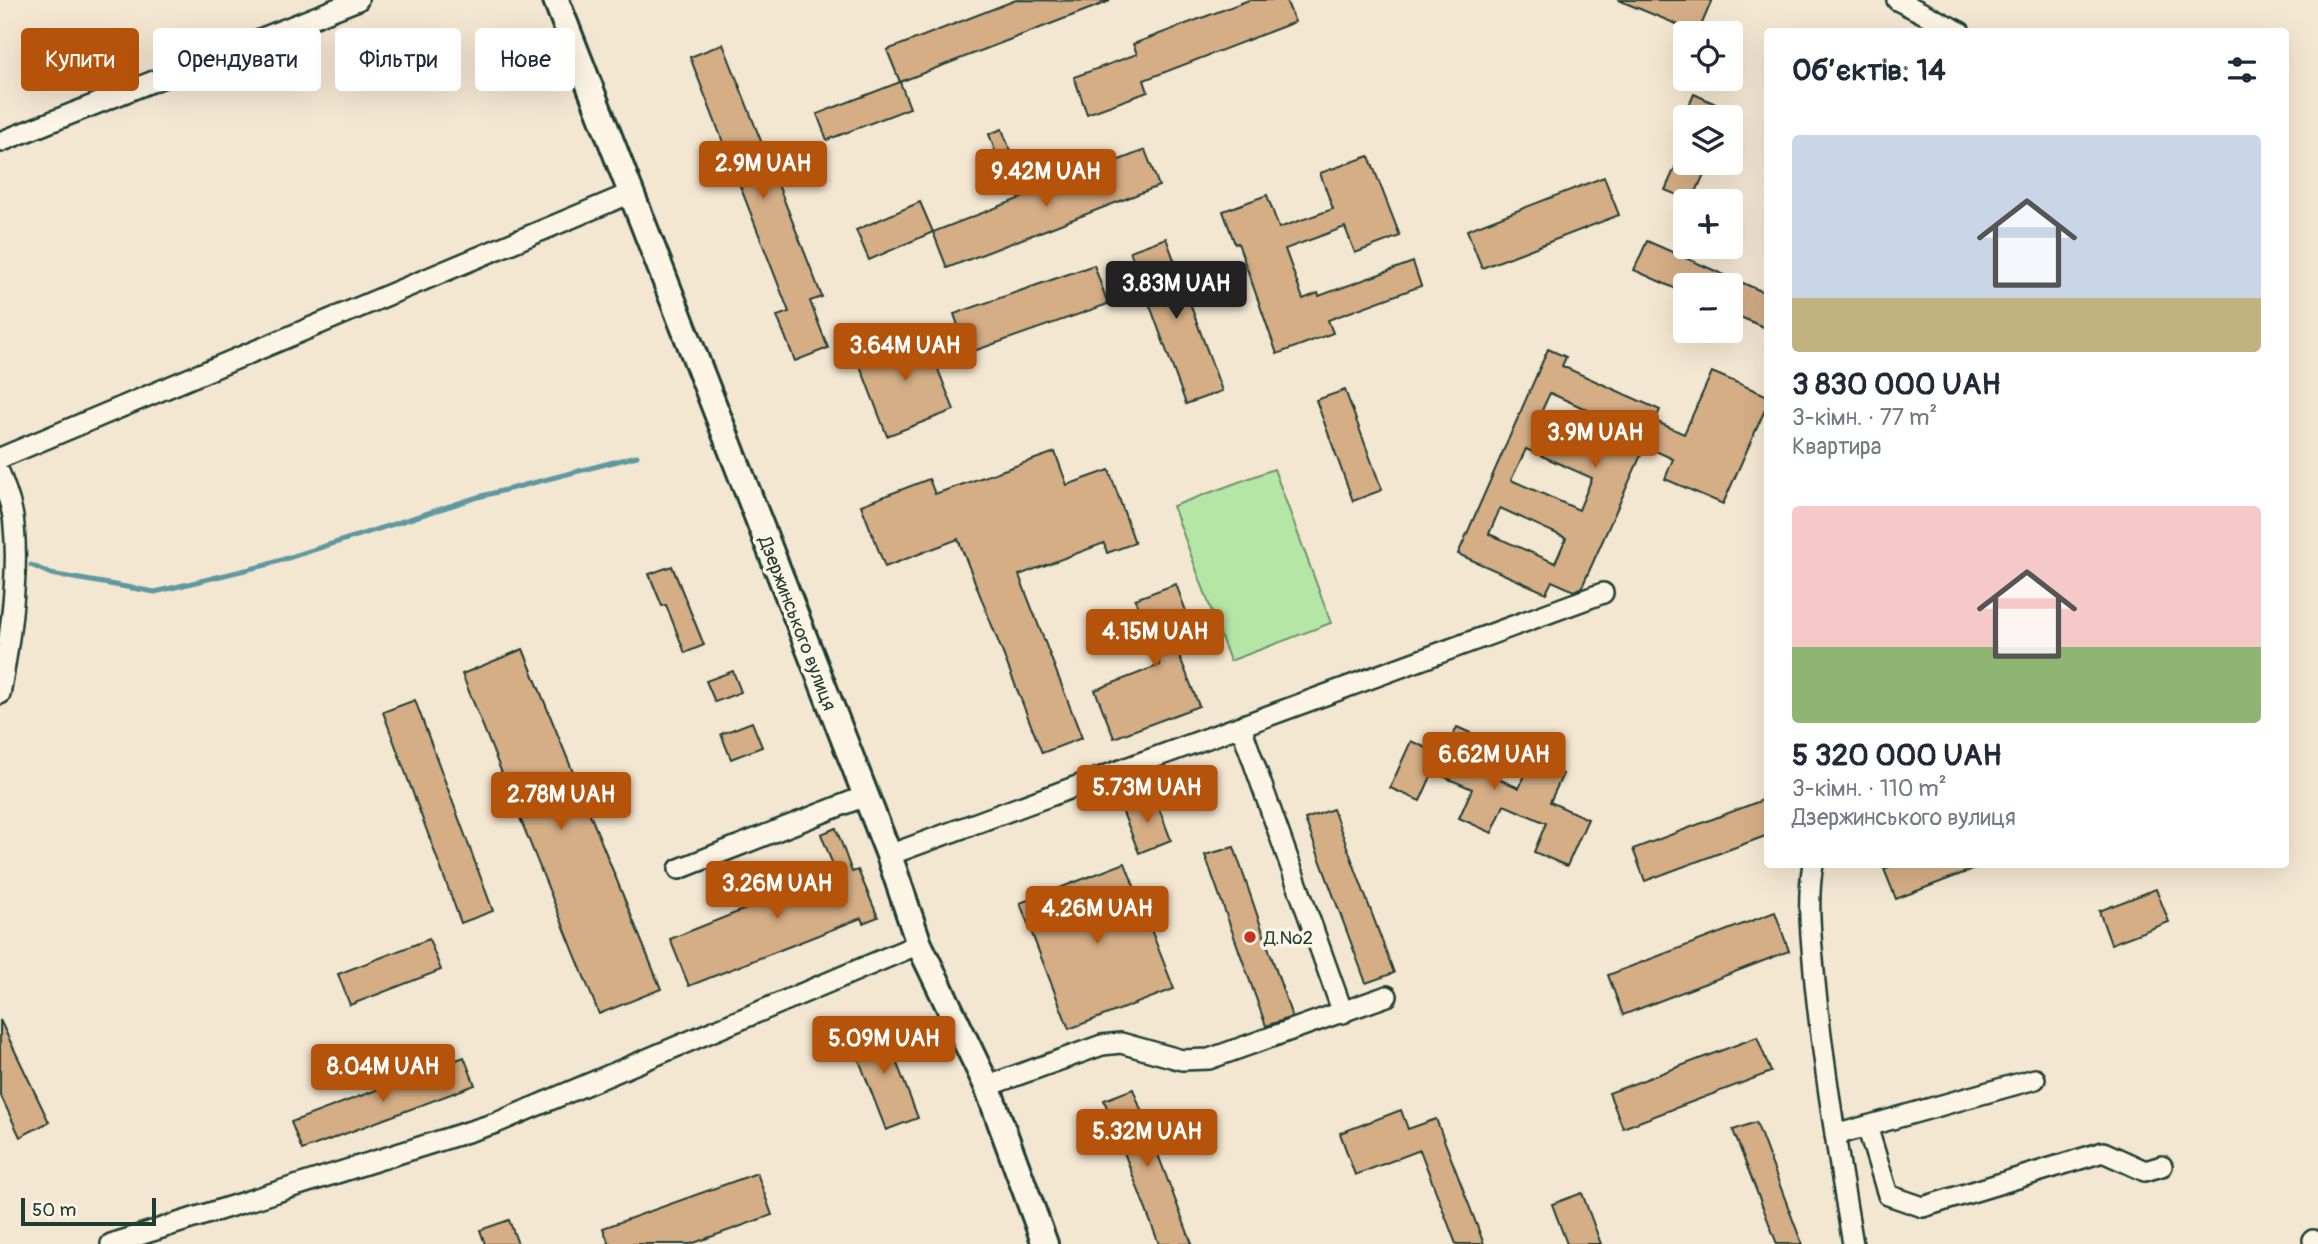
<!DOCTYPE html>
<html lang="uk">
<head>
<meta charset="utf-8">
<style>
	body { margin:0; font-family:Pangolin,sans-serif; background:#f6f6f7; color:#1f2937; height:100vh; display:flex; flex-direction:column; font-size:26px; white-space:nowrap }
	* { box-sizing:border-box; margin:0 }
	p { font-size:23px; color:#747a83 }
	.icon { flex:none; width:38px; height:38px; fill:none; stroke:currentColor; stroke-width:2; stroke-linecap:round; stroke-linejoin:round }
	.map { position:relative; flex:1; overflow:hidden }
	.drawer { position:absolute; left:1764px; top:28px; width:525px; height:840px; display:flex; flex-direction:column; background:#fff; border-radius:7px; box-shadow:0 7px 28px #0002 }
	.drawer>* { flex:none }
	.guide { position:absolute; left:21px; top:28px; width:665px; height:63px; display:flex; gap:14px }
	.buttons { position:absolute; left:1673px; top:21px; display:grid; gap:14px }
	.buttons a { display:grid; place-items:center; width:70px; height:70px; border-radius:7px; background:#fff; box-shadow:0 7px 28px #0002; font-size:35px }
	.scale { position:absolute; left:21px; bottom:18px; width:135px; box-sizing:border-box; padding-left:7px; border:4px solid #1f3d34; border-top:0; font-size:19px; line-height:24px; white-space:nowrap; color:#1f3d34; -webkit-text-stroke:5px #fcf5e5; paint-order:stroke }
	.price { position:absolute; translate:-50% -60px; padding:0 16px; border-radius:7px; background:#b45309; color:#fff; font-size:23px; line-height:46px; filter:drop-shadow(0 2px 4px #0008) }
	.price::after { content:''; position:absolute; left:50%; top:42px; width:21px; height:16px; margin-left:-10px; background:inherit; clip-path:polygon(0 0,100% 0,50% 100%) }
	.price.selected { background:#222; color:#fff }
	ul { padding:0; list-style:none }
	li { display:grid; align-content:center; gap:14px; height:371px; padding:0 28px }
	li span { display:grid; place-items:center; height:217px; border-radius:7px; color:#555 }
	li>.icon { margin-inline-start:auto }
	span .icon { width:126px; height:126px; fill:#fffc; stroke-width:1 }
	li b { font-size:30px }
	h2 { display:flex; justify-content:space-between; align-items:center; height:84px; padding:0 28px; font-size:30px }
	.chip { padding:0 24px; border-radius:7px; background:#fff; box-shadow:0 7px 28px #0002; font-size:24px; line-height:63px }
	.chip.selected { background:#b45309; color:#fff }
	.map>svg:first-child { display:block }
</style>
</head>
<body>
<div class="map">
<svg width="2318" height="1244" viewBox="0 0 2318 1244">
	<rect width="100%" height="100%" fill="#f4e7d2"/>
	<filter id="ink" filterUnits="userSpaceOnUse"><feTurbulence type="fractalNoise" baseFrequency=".0143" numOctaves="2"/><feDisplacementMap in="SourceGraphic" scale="14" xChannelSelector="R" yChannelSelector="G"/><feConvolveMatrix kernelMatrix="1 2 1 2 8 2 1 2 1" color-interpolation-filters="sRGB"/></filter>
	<g filter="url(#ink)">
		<polygon fill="#b5e6a6" stroke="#6a926d" stroke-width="2" points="1274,469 1331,623 1230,661 1173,506"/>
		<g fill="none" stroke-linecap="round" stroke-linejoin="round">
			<polyline stroke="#5e98a0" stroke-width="5" points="31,565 51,574 155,592 266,565 478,497 637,456"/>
		</g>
		<g fill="#d5ae86" stroke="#1f3d34" stroke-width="2" fill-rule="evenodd">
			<polygon points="1016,0 1110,1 900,82 887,50"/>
			<polygon points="1249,0 1286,0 1295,22 1144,80 1148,92 1087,114 1074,77 1137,54 1133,44"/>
			<polygon points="1618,0 1712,0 1698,33"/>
			<polygon points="723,44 822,297 810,301 828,348 795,361 777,316 789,312 690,57"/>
			<polygon points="900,82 910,108 827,140 817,114"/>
			<polygon points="1694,94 1718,105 1713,117 1684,117"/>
			<polygon points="1002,129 1013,158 999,162 989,134"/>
			<polygon points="1145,150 1159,186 947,268 933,232"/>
			<polygon points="1369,156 1400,236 1355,253 1345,227 1285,249 1303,299 1318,293 1319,296 1413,262 1421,286 1328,320 1333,333 1277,354 1238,243 1235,244 1223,211 1267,195 1279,228 1333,209 1320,173"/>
			<polygon points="1677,163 1709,163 1692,201 1665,190"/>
			<polygon points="1604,177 1619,215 1482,268 1467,230"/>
			<polygon points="920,202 933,232 869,260 856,230"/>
			<polygon points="1166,238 1222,391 1186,404 1130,251"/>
			<polygon points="1647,241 1768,294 1768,329 1731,313 1731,285 1685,285 1685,293 1634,270"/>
			<polygon points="1094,265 1108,304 968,353 954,314"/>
			<polygon points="922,329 954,410 887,436 856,355"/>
			<path d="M 1548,349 L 1566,357 L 1562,366 L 1660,410 L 1655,421 L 1684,434 L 1712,372 L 1768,396 L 1768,403 L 1723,504 L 1665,479 L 1673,459 L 1645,446 L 1582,587 L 1574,591 L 1552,581 L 1546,593 L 1458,554 ZM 1550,393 L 1617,423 L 1603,454 L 1535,425 ZM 1526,449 L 1592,478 L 1579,510 L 1511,480 ZM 1500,508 L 1566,538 L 1555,563 L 1489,534 Z"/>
			<polygon points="1345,390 1382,490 1353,501 1316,400"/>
			<polygon points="1055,452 1067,485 1109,470 1135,543 1107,553 1104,543 1019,575 1082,738 1042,753 958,539 885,567 861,505 929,479 935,494"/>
			<polygon points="672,566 704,645 685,653 666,605 662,606 649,574"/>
			<polygon points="1176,584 1198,644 1178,652 1199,706 1114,738 1095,690 1160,665 1135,599"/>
			<polygon points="523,649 661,989 599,1014 462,674"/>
			<polygon points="733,671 741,692 715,702 706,681"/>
			<polygon points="415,700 493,911 461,923 383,712"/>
			<polygon points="752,722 762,747 731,759 721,734"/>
			<polygon points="1457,727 1491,742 1478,770 1519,788 1532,760 1563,774 1550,802 1588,819 1567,866 1534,852 1546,823 1504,805 1492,833 1459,818 1472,789 1433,772 1420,801 1390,788 1411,741 1444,756"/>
			<polygon points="1155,798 1171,840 1139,853 1122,810"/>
			<polygon points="1768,798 1768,835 1645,881 1633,849"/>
			<polygon points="1333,809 1394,973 1366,983 1305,819"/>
			<polygon points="836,828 852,872 858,870 878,917 863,923 861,918 689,986 670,939 836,873 821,834"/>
			<polygon points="1234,847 1292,1017 1266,1026 1205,855"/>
			<polygon points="1125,863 1174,989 1069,1029 1020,903"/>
			<polygon points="1896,864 1982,864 1982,866 1896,899 1884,869"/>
			<polygon points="2156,889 2169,922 2111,944 2099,911"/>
			<polygon points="1775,912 1789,951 1623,1015 1608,975"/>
			<polygon points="429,939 441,970 350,1005 338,974"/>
			<polygon points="0,1020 49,1122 20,1137 0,1094"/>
			<polygon points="881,1022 918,1118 886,1130 849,1034"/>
			<polygon points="1757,1037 1771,1072 1623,1128 1609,1093"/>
			<polygon points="464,1057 475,1085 302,1150 291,1122"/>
			<polygon points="1133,1089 1192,1244 1159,1244 1104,1100"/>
			<polygon points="1401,1110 1408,1129 1436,1119 1484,1244 1456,1244 1420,1150 1355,1175 1340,1133"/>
			<polygon points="1756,1122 1802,1244 1777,1244 1733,1130"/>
			<polygon points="757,1173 772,1215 691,1244 609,1244 603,1228"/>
			<polygon points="1582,1193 1601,1244 1567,1244 1552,1204"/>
			<polygon points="509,1220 518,1244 485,1244 480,1230"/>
		</g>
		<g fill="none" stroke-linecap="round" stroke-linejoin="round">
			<defs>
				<g id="minor">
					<polyline points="1897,0 1960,32"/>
					<polyline points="0,142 358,0"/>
					<polyline points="0,458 631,193"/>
					<path d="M 0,474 C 6,491 13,508 14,526 C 19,575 9,645 0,694"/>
					<polyline points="1241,727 1343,1013"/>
					<polyline points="889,855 1603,593"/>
					<path d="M 1813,864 C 1806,904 1812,943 1815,983 C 1824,1070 1838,1157 1853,1244"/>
					<polyline points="679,869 865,796"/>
					<polyline points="987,1086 1102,1045 1121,1043 1182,1060 1209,1059 1387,996"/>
					<polyline points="1867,1126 1888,1195 1923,1207 2103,1152 2145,1171 2162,1166"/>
					<polyline points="1835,1135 2035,1079"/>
					<polyline points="2313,1240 2315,1244"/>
					<polyline points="111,1244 496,1123 919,944"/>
				</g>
				<polyline id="major" points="556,0 889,855 919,944 987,1086 1045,1244"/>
			</defs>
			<use href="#minor" stroke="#1f3d34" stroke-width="24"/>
			<use href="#major" stroke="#1f3d34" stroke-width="30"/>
			<use href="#minor" stroke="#fcf5e5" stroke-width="19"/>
			<use href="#major" stroke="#fcf5e5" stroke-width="24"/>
		</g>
	</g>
	<circle fill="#c8321e" stroke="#fcf5e5" stroke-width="2.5" cx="1250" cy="937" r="7"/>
	<g text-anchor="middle" stroke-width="7" stroke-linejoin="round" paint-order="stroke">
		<g font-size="19" fill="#1f3d34" stroke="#fcf5e5">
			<text transform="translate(798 623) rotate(69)" y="7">Дзержинського вулиця</text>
		</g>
		<g font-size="19" fill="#1f3d34" stroke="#fcf5e5" text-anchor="start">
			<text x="1264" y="944">Д.№2</text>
		</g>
	</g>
</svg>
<div class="buttons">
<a><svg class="icon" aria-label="locate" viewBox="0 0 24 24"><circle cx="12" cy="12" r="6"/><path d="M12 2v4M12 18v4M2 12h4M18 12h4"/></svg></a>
<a><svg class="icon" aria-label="layers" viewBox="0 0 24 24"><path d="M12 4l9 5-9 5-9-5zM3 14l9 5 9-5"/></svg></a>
<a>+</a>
<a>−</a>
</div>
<div class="scale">50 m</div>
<b class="price" style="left:763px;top:201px">2.9M UAH</b>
<b class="price" style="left:1046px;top:209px">9.42M UAH</b>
<b class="price selected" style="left:1176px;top:321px">3.83M UAH</b>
<b class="price" style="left:905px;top:383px">3.64M UAH</b>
<b class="price" style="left:1595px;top:470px">3.9M UAH</b>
<b class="price" style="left:1155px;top:669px">4.15M UAH</b>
<b class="price" style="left:1494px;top:792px">6.62M UAH</b>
<b class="price" style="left:1147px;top:825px">5.73M UAH</b>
<b class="price" style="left:561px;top:832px">2.78M UAH</b>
<b class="price" style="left:777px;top:921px">3.26M UAH</b>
<b class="price" style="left:1097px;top:946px">4.26M UAH</b>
<b class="price" style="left:884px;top:1076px">5.09M UAH</b>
<b class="price" style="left:383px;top:1104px">8.04M UAH</b>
<b class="price" style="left:1147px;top:1169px">5.32M UAH</b>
<div class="guide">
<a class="chip selected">Купити</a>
<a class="chip">Орендувати</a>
<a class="chip">Фільтри</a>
<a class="chip">Нове</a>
</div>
<section class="drawer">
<h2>Об’єктів: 14<svg class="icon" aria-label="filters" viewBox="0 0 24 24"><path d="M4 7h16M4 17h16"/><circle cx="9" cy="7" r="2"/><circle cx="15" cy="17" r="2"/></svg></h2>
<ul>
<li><span style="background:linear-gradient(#c9d6e8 75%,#c2b280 0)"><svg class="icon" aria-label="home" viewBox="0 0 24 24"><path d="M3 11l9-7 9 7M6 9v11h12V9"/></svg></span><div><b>3 830 000 UAH</b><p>3-кімн. · 77 m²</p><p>Квартира</p></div></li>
<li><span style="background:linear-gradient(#f6c9c9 65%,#8fb573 0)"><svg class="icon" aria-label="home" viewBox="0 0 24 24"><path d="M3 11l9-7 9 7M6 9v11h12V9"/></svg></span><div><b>5 320 000 UAH</b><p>3-кімн. · 110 m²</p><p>Дзержинського вулиця</p></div></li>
</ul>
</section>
</div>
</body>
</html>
